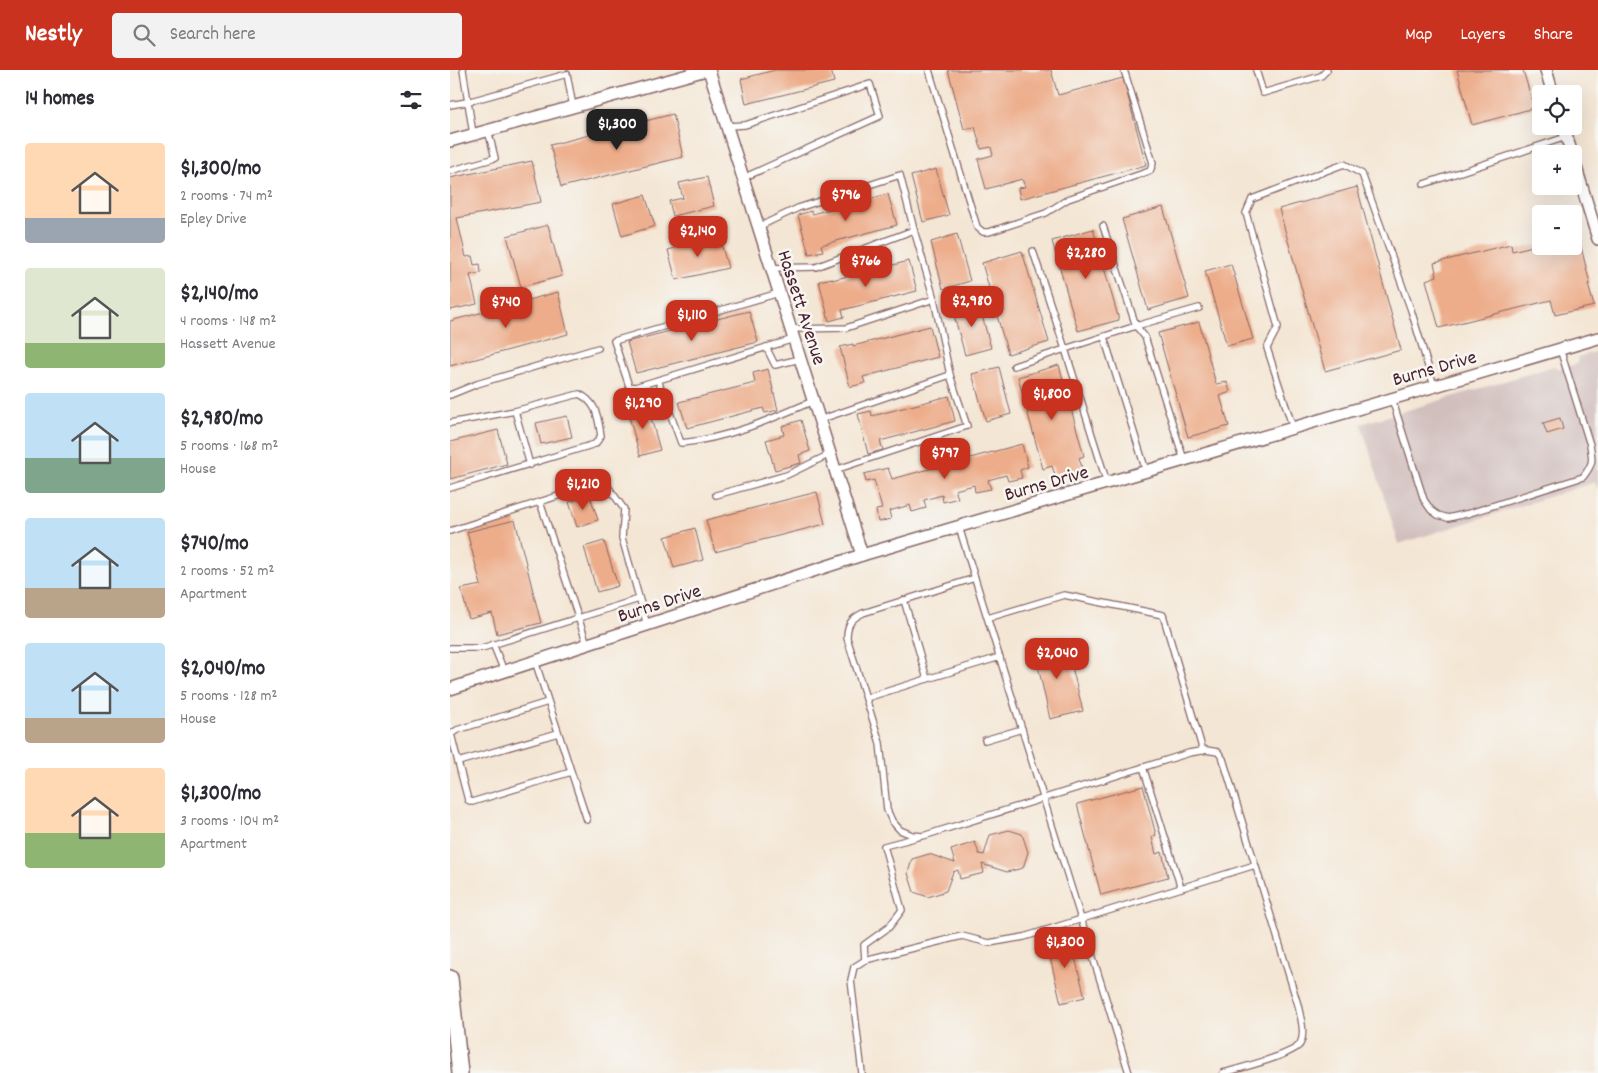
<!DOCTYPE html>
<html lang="en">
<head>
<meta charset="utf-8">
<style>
	body { margin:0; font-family:Dekko,sans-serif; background:#f2f2f3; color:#2b2b33; height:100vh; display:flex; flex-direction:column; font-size:19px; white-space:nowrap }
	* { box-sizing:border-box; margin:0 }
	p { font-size:16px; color:#7c7c81 }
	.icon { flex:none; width:28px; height:28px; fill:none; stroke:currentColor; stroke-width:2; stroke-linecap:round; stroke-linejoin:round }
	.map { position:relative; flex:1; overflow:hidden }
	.side { display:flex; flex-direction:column; background:#fff; width:450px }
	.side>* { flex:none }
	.buttons { position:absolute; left:1082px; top:15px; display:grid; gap:10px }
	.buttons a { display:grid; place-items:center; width:50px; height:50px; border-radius:5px; background:#fff; box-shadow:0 5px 20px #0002; font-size:25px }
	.price { position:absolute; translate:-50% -42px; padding:0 11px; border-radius:10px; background:#c8321e; color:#fff; font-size:16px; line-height:32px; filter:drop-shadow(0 1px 2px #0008) }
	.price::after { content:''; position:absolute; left:50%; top:30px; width:15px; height:11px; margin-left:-8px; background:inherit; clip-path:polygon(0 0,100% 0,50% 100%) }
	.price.active { background:#222; color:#fff }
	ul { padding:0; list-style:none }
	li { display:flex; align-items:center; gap:15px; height:125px; padding:0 25px }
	li span { display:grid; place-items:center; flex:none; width:140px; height:100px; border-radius:5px; color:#555 }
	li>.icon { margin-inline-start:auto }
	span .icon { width:60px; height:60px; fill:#fffc; stroke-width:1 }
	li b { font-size:21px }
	h2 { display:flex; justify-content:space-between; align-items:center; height:60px; padding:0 25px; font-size:21px }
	header { display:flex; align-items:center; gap:30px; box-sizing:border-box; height:70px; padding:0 25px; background:#c8321e; color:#fff }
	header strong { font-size:24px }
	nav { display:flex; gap:28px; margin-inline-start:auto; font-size:18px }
	.search { width:350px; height:45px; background:#f2f2f3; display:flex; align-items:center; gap:12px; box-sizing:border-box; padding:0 18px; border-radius:5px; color:#7c7c81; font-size:19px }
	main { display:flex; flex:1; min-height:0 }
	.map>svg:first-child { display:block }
</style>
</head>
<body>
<header>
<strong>Nestly</strong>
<div class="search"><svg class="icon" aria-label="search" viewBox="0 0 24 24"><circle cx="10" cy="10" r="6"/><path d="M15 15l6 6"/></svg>Search here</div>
<nav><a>Map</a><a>Layers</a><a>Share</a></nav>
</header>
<main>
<section class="side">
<h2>14 homes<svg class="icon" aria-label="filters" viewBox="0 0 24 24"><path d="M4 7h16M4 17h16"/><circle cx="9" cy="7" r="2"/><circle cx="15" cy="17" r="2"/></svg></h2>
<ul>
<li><span style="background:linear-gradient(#ffd9b3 75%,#9aa5b1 0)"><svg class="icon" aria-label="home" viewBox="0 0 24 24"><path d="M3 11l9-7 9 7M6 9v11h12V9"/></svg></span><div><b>$1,300/mo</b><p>2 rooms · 74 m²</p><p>Epley Drive</p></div></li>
<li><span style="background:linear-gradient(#dfe7d0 75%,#8fb573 0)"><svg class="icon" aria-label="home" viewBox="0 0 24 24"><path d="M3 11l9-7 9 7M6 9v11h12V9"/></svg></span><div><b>$2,140/mo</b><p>4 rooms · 148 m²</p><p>Hassett Avenue</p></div></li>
<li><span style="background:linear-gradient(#bfe0f5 65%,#7fa58c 0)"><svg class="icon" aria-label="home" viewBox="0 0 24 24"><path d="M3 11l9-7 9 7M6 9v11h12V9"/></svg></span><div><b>$2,980/mo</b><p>5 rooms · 168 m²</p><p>House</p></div></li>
<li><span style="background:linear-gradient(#bfe0f5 70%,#b9a48a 0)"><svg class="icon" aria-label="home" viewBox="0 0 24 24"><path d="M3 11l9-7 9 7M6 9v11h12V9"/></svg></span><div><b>$740/mo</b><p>2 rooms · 52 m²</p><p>Apartment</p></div></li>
<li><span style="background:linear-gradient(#bfe0f5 75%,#b9a48a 0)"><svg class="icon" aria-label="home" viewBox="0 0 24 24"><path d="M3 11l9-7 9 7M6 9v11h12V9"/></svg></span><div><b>$2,040/mo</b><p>5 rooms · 128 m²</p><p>House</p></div></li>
<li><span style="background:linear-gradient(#ffd9b3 65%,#8fb573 0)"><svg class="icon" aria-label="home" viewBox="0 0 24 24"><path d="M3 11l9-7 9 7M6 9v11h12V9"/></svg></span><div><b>$1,300/mo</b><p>3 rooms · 104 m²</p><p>Apartment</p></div></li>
</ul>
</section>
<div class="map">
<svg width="1148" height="1003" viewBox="0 0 1148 1003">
	<rect width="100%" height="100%" fill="#f6f6f2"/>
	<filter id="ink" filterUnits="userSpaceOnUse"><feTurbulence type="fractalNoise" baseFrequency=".02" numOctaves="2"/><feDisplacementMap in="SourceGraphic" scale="10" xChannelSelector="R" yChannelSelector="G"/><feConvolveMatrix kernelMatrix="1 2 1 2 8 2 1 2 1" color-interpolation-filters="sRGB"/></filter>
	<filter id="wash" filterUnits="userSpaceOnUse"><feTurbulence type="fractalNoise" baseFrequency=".0096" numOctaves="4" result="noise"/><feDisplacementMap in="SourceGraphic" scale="20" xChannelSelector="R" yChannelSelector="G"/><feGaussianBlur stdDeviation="1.12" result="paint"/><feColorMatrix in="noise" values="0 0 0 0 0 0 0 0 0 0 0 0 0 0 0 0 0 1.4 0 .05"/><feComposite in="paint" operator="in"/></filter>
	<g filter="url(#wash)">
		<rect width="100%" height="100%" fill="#f4e6d4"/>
		<polygon fill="#d1bfbd" points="1148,281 1148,419 1145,412 949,474 911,354 1105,296 1107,299 1127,294 1128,287"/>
		<g id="blocks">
			<g fill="#edad8b">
				<polygon points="325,0 381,0 384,12 296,34 291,9"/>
				<polygon points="498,0 601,0 608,25 673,8 696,95 570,129 568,118 575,117 572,109 536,119 528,89 543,85 541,77 531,79 525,57 514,59"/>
				<polygon points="1007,0 1073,0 1084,38 1022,55"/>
				<polygon points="223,44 233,87 111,117 100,75"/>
				<polygon points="82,91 91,132 7,148 16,187 22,186 24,195 30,194 31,203 20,205 27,234 0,240 0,108"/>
				<polygon points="486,99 499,145 473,152 461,106"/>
				<polygon points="257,107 264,136 223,146 219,131 233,128 229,113"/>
				<polygon points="907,117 951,280 875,301 829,139"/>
				<polygon points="438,124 447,155 371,175 373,181 359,184 348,145 361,141 362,144"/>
				<polygon points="195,125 205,156 172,166 163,134"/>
				<polygon points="713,137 739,228 698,240 672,149"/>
				<polygon points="98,155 112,206 71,217 57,166"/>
				<polygon points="643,159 669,250 628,261 602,171"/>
				<polygon points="507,164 520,211 493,219 481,172"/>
				<polygon points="1128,164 1140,214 1138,214 1144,236 1105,245 1101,230 989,258 976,210 987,206 984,193 1061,174 1062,181 1091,174 1091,176 1124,176 1124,165"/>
				<polygon points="269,166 278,198 226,210 218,180"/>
				<polygon points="572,181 599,272 558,284 532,193"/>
				<polygon points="459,191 467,221 392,240 394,247 379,251 369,211 382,208 382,210"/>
				<polygon points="781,194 803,269 777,276 755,201"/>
				<polygon points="108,222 118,264 0,296 0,251"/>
				<polygon points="528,231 541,278 515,285 502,238"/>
				<polygon points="299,241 308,272 186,303 177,272"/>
				<polygon points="749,252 766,314 777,312 780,322 770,326 779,356 738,367 708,263"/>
				<polygon points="480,256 488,287 413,307 415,313 400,317 390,277 403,274 403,276"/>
				<polygon points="609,295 634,386 629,388 633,401 606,408 602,396 593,399 568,307"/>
				<polygon points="549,297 561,344 536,351 522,304"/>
				<polygon points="318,299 328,340 315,343 313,338 237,358 229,332 305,313 303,303"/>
				<polygon points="499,326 505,351 430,371 433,380 418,384 408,344 421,341 422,346"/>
				<polygon points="197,334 210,380 190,386 177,339"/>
				<polygon points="117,346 122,367 91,374 86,353"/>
				<polygon points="1110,348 1113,359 1097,364 1093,353"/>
				<polygon points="351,350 360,381 349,385 351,393 325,400 316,370 334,365 332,356"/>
				<polygon points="48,360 57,394 0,409 0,372"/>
				<polygon points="572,374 578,397 570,400 572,408 558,411 556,405 538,410 541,419 525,422 524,415 505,420 508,428 493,432 492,425 474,430 476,438 462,442 460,435 439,441 441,449 428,452 426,440 432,439 424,410 416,412 414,404 438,398 442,409"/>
				<polygon points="367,422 375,454 265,482 256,450"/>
				<polygon points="140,426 148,450 127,457 119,432"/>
				<polygon points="65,450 91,553 47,564 42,543 19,549 11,519 31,515 17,462"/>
				<polygon points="245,458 253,490 224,498 215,467"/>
				<polygon points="154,471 168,516 147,522 134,477"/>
				<polygon points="607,572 608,579 617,577 633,641 600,649 588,596 583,597 579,579"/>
				<polygon points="693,716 706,765 702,767 706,784 712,782 718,807 651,825 627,734"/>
				<polygon points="559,760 572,764 578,782 573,798 557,802 532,794 534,803 510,809 508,800 503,802 496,821 478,827 464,822 458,803 462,789 479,784 505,793 501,780 525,772 529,784 534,785 540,765"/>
				<polygon points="619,864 635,927 611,933 596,871"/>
			</g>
		</g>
	</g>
	<g filter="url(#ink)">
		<use href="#blocks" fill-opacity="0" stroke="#866566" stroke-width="1"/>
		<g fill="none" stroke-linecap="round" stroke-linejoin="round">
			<defs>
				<g id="service">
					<polyline points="13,0 23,64"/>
					<polyline points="479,0 527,157 533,162 539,162 596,143 618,129 700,101 703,93 674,0"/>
					<polyline points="806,0 813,23 871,6 877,0"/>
					<polyline points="0,35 17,32 117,4 123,37"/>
					<polyline points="277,56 295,55 420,14 430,46 293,108"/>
					<polyline points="0,101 45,88 38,60"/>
					<polyline points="974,114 1116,67"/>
					<polyline points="653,156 686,256 749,238"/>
					<polyline points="308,157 348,138 450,105 464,160 366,197 321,198"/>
					<polyline points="329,223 164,271 179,316 185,317 344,269"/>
					<polyline points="341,259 396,258 484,229 464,160"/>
					<polyline points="654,267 696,401"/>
					<polyline points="316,277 325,295 350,289"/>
					<polyline points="564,296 615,279 583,181"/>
					<path d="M 208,310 L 231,373 C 276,369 322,349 363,331"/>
					<polyline points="0,325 27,314 148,278"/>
					<path d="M 942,329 L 974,430 L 981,440 L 988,445 L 998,448 L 1020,443 L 1133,407 C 1143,394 1143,391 1140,375 L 1110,279"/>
					<polyline points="65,341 80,395"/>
					<polyline points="369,350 500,305 484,229"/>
					<path d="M 0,353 L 65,341 L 129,324 C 147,332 148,348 151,366 L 145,374 L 0,418"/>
					<polyline points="843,358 817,278 828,257 796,143 802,129 894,94 912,104 961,240 984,316"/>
					<polyline points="385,400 517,356 500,305"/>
					<polyline points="657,413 615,279 686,256 695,267 734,390"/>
					<polyline points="266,425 337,405 380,384"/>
					<polyline points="90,432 137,574"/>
					<polyline points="509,457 679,1003"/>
					<polyline points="0,461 154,411 174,439 172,468 197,555"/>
					<path d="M 525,508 L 413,543 C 401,549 397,554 397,568 L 430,673 L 437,740 L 442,751 L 450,760 L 462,765 L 473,766 L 739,683 L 756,680 L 768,682 L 773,689 L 848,935 C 850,946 856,963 850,974 C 843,985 787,999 773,1003"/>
					<polyline points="454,530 477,609 550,587"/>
					<polyline points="538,548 614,525 713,545 753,681"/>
					<polyline points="43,574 54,601"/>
					<polyline points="0,578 32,578 189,529"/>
					<polyline points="85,591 137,750"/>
					<polyline points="416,628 477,609"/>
					<polyline points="108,663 8,692 18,730 22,732 121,702"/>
					<polyline points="535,670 572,659"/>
					<polyline points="8,692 1,664 7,660 98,632"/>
					<polyline points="693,697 731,818"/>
					<polyline points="468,767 434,776 452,840 439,857 414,875 415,890 512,866 539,873 574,867 805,795"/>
					<polyline points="412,1003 401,910 404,897 415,890"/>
				</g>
				<g id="minor">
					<polyline points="259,0 412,485"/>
					<polyline points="1096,0 1103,24"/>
					<polyline points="1113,56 1122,84"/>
					<polyline points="0,71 256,0"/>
					<polyline points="1124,91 1148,169"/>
					<polyline points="0,619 412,485 1148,268"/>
				</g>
				<polyline id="secondary" points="0,908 10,1003"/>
			</defs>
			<use href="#service" stroke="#866566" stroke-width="8"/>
			<use href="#minor" stroke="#866566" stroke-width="14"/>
			<use href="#secondary" stroke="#866566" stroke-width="18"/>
			<use href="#service" stroke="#fff" stroke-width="5.5"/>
			<use href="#minor" stroke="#fff" stroke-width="11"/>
			<use href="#secondary" stroke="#fff" stroke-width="15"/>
		</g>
	</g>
	<g text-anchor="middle" stroke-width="5" stroke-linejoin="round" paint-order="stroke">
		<g font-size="20" fill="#4a1f2b" stroke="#f6f6f2">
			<text transform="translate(353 237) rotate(72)" y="7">Hassett Avenue</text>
			<text transform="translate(984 297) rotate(-16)" y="7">Burns Drive</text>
			<text transform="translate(596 412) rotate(-16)" y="7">Burns Drive</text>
			<text transform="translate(209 532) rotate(-18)" y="7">Burns Drive</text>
		</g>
	</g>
</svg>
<div class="buttons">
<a><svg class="icon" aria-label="locate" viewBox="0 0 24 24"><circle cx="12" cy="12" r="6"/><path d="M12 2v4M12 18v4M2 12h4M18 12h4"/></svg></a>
<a>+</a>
<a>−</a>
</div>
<b class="price active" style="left:167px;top:81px">$1,300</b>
<b class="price" style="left:396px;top:152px">$796</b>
<b class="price" style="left:248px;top:188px">$2,140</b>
<b class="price" style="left:636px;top:210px">$2,280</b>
<b class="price" style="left:416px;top:218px">$766</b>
<b class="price" style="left:522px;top:258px">$2,980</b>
<b class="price" style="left:56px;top:259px">$740</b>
<b class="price" style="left:242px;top:272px">$1,110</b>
<b class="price" style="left:602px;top:351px">$1,800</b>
<b class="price" style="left:193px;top:360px">$1,290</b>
<b class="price" style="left:495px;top:410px">$797</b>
<b class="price" style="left:133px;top:441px">$1,210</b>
<b class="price" style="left:607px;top:610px">$2,040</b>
<b class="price" style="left:615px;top:899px">$1,300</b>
</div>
</main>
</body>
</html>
